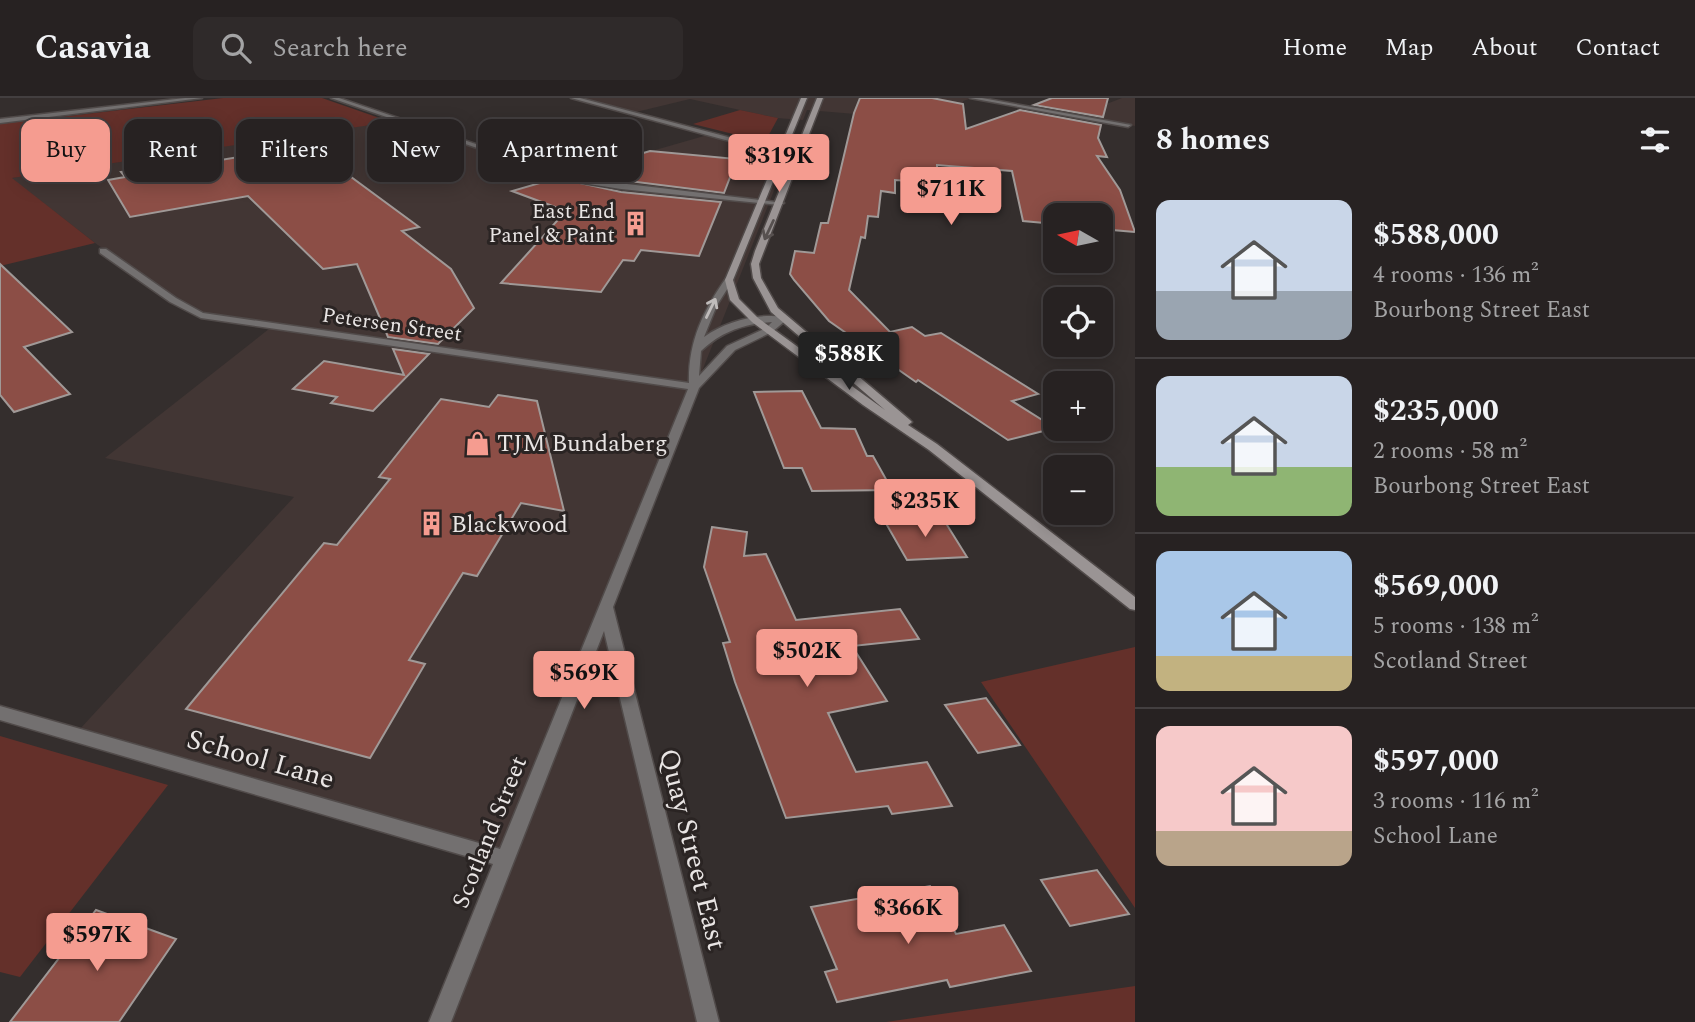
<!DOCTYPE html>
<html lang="en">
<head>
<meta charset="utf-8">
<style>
	body { margin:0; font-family:Spectral,serif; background:#2f2a2a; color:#f1f3f6; height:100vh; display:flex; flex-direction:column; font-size:26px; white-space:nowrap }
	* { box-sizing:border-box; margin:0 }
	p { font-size:23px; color:#a4a4a5 }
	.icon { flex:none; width:38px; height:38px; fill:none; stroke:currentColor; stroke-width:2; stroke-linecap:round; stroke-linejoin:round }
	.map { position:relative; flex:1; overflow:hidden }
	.panel { display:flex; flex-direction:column; background:#272222; width:560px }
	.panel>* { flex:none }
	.top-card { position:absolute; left:21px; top:21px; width:665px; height:63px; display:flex; gap:14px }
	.needle { width:46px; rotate:279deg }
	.fabs { position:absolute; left:1043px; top:105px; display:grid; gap:14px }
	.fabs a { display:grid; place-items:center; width:70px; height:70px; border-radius:14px; background:#272222; box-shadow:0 4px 18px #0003,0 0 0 2px #433f40; font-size:35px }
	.price { position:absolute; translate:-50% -60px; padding:0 16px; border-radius:7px; background:#f59c90; color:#111; font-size:23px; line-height:46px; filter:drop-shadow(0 2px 4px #0008) }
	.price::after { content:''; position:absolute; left:50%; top:42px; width:21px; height:16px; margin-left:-10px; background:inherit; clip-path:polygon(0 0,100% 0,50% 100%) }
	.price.active { background:#222; color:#fff }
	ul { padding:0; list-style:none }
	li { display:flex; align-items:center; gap:21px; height:175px; padding:0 21px }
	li+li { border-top:2px solid #433f40 }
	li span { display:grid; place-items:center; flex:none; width:196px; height:140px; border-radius:14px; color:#555 }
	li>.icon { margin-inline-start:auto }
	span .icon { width:84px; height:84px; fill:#fffc; stroke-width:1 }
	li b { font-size:30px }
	h2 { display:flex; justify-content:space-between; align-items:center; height:84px; padding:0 21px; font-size:30px }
	.pill { padding:0 24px; border-radius:14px; background:#272222; box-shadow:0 4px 18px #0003,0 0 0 2px #433f40; font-size:24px; line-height:63px }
	.pill.active { background:#f59c90; color:#111 }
	header { display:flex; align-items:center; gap:42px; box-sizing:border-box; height:98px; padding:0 35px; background:#272222; border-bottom:2px solid #433f40 }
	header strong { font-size:33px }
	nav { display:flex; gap:38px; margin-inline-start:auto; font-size:24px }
	.search { width:490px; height:63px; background:#2f2a2a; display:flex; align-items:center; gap:18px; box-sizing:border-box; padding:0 24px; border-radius:14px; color:#a4a4a5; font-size:26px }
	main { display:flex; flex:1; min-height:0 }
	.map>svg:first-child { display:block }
</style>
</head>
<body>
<header>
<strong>Casavia</strong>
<div class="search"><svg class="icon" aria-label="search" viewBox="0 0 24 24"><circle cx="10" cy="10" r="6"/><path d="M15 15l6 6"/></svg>Search here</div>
<nav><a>Home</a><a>Map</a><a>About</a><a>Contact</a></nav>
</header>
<main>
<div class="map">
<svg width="1135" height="924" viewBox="0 0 1135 924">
	<rect width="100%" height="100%" fill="#342e2d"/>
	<g fill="#423634">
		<polygon points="575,0 972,0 963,3 965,25 807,12 803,22 777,20 690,1 632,15"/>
		<polygon points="1122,0 1135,0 1135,28 1078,17"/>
		<polygon points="401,22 565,78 711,36 789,55 608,509 715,924 442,924 507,760 79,632 294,399 105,360 274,227 193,212 95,145 11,80"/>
	</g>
	<g fill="#64302a">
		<polygon points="223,0 322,0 391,24 12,80 95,145 0,168 0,26"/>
		<polygon points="740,12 778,20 765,44 693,26"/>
		<polygon points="1135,549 1135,810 981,584"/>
		<polygon points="0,638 168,687 20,879 0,874"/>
		<polygon points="1135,888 1135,924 886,924"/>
	</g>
	<g fill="#8c4e46" stroke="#a09997" stroke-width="2">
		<polygon points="860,0 932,0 963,6 966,31 1020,12 1101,27 1098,40 1107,59 1097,58 1120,92 1135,134 1101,131 1101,117 1055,117 1055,126 1023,123 1012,73 937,67 937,85 895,82 895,95 881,93 878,119 868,118 865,140 861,139 849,192 890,234 912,229 925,238 941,235 1038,296 1012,303 1055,330 1008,342 918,282 916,284 829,223 794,182 790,176 795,153 814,155 821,125 828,125 854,15"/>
		<polygon points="1052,0 1108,0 1103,19 1034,7"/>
		<polygon points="301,49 313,51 419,129 402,133 451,171 474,210 438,246 388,239 357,166 323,171 248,98 130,119 108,82 125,79 121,74 193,63 196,66"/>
		<polygon points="650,53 737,61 724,95 573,76"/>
		<polygon points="557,80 621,94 721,104 699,158 641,152 634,163 623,162 601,194 501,185 566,113 512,93"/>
		<polygon points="0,166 72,234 24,249 70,296 14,314 0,297"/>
		<polygon points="393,251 429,256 373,313 331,305 337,299 293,291 324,263 404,277"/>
		<polygon points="802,293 821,330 855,331 867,358 873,358 892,392 812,393 802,370 784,370 754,294"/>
		<polygon points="498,297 537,303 564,413 521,405 477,478 463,475 409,562 425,566 370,660 186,611 324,445 337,447 390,381 379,379 441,301 489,309"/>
		<polygon points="942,419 967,459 907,462 884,422"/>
		<polygon points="712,429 747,434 744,458 766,456 796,522 900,511 919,541 852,548 887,603 828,615 856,674 927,664 952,708 892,716 888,708 786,720 735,584 723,545 730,544 704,469"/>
		<polygon points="986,600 1020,647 978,655 945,607"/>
		<polygon points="1097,772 1129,816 1070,828 1041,782"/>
		<polygon points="930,788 956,836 1004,827 1031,873 950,889 947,882 837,904 825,874 837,871 811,809"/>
		<polygon points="96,812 176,841 119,924 10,924"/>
	</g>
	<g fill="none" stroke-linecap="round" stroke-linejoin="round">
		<defs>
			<g id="street">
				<polygon points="185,0 202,0 0,25 0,21"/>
				<polygon points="331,0 339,0 577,80 784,105 780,107 621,91 576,84"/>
				<polygon points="571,0 580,0 781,53 800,56 797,58 781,57"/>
				<polygon points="970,0 982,0 1131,27 1128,29"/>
				<path d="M 100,151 L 106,151 L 176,200 L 203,215 L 689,285 C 688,244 703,213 726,180 L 733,182 L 717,207 L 704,239 C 726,223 758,215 785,219 L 785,223 L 772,234 L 735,252 L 699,290 L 613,509 L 719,924 L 697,924 L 604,533 L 451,924 L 429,924 L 493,766 L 0,622 L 0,608 L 500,751 L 688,291 L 201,220 L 170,204 L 100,155 ZM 772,224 L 766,230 L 727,248 L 699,278 L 701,253 C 722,233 744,226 772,224 Z"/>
			</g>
			<polygon id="secondary" points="801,0 807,0 733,182 739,201 758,220 885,312 771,214 753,180 751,166 755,153 817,0 823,0 759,166 761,180 778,210 910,322 912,324 908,327 937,346 1135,499 1135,512 1130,511 929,352 863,307 752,224 730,202 725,182"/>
		</defs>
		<use href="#street" stroke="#514b4a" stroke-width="3"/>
		<use href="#secondary" stroke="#514b4a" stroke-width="3"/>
		<use href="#street" fill="#737070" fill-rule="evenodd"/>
		<use href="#secondary" fill="#9a9494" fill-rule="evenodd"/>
	</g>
	<defs><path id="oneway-shaft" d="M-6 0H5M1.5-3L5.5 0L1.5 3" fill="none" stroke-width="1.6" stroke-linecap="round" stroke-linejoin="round" transform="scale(1.75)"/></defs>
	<use stroke="#575150" href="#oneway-shaft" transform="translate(769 132) rotate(115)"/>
	<use stroke="#c0bcbb" href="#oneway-shaft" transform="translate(711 210) rotate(-64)"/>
	<defs>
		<symbol id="building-bare" viewBox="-9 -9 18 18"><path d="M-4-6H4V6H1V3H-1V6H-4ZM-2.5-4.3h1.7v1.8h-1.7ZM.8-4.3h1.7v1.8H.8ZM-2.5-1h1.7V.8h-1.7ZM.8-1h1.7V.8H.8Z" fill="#f59c90" stroke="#2a2423" stroke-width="2.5" paint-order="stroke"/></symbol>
		<symbol id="shop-bare" viewBox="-9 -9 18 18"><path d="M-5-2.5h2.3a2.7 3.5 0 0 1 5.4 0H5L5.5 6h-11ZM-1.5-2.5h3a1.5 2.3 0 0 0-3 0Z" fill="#f59c90" stroke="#2a2423" stroke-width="2.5" paint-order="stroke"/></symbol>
	</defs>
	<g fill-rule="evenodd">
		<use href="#building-bare" x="618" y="108" width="35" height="35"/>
		<use href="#shop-bare" x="460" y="328" width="35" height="35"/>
		<use href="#building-bare" x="414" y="408" width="35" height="35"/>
	</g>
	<g text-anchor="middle" stroke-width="6" stroke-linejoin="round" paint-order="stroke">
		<g font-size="21" fill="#e9e5e4" stroke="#2a2423" text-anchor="end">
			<text x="615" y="120">East End<tspan x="615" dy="24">Panel &amp; Paint</tspan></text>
		</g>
		<g font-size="21" fill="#e9e5e4" stroke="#2a2423">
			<text transform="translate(392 226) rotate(8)" y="7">Petersen Street</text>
		</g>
		<g font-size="24" fill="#e9e5e4" stroke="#2a2423" text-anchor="start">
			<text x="497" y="353">TJM Bundaberg</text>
			<text x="451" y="434">Blackwood</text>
		</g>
		<g font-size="24" fill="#e9e5e4" stroke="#2a2423">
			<text transform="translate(489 734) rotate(-68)" y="8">Scotland Street</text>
		</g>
		<g font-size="28" fill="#e9e5e4" stroke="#2a2423">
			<text transform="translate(261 660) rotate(16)" y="10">School Lane</text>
			<text transform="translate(694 751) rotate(76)" y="10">Quay Street East</text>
		</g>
	</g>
</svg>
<div class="fabs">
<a><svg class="needle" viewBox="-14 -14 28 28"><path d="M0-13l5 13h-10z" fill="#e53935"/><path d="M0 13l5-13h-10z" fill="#a4a4a5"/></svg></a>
<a><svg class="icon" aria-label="locate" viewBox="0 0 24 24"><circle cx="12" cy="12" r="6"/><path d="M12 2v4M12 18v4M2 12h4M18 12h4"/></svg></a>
<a>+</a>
<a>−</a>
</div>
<b class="price" style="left:779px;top:96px">$319K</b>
<b class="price" style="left:951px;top:129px">$711K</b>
<b class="price active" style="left:849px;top:294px">$588K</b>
<b class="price" style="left:925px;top:441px">$235K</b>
<b class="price" style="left:807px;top:591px">$502K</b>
<b class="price" style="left:584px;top:613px">$569K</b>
<b class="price" style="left:908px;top:848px">$366K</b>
<b class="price" style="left:97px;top:875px">$597K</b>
<div class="top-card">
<a class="pill active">Buy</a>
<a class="pill">Rent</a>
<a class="pill">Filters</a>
<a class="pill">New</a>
<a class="pill">Apartment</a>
</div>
</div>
<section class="panel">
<h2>8 homes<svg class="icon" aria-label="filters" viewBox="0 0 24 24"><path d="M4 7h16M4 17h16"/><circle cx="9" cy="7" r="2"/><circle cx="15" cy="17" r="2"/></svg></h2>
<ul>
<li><span style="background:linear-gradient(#c9d6e8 65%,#9aa5b1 0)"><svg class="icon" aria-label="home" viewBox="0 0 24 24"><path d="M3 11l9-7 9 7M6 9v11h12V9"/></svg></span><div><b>$588,000</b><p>4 rooms · 136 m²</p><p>Bourbong Street East</p></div></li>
<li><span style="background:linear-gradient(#c9d6e8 65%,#8fb573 0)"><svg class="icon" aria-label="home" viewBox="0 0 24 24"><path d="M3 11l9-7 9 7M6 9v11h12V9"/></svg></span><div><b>$235,000</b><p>2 rooms · 58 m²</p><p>Bourbong Street East</p></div></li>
<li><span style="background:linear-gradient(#a9c7e8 75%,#c2b280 0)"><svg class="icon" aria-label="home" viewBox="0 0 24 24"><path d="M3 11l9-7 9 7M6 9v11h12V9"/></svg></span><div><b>$569,000</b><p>5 rooms · 138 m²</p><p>Scotland Street</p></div></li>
<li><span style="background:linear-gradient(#f6c9c9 75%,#b9a48a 0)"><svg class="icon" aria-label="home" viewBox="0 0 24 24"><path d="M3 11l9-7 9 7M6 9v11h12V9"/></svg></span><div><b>$597,000</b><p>3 rooms · 116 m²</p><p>School Lane</p></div></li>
</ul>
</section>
</main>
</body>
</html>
